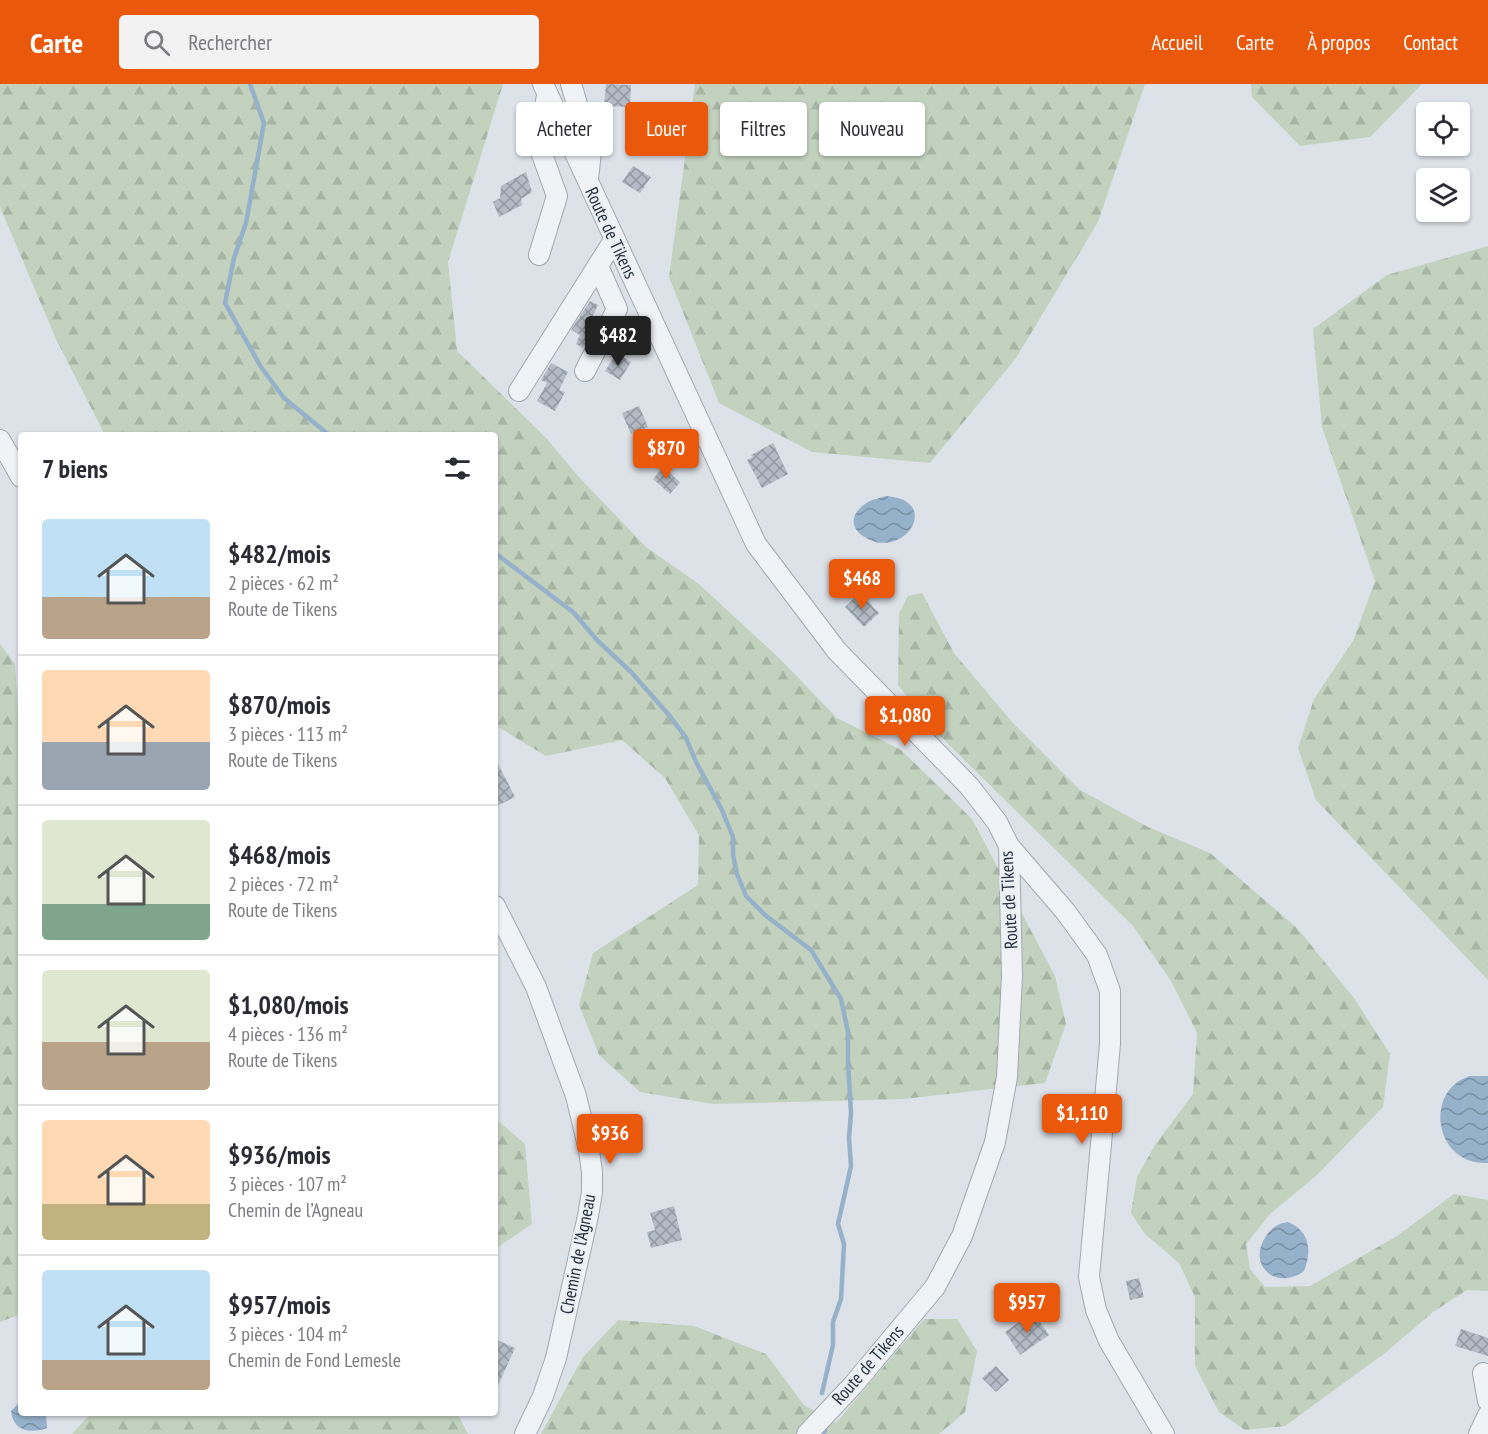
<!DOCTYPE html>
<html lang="fr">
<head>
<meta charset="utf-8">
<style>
	body { margin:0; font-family:"PT Sans Narrow",sans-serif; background:#f2f2f3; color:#2b2b33; height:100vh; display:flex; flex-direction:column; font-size:22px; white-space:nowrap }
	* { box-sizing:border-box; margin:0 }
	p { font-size:20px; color:#7c7c81 }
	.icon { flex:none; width:33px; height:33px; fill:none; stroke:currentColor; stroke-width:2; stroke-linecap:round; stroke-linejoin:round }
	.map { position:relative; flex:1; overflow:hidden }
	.details { position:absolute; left:18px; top:348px; width:480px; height:984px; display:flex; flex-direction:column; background:#fff; border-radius:6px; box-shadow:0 2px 4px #0004 }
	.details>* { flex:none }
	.top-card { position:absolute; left:516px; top:18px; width:570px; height:54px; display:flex; gap:12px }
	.controls { position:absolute; left:1416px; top:18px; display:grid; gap:12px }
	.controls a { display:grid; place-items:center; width:54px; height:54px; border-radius:6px; background:#fff; box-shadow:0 2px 4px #0004; font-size:30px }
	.price { position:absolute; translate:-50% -51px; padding:0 14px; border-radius:6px; background:#ea580c; color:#fff; font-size:20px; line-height:39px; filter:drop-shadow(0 2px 3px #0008) }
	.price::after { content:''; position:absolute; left:50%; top:36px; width:18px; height:14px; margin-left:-9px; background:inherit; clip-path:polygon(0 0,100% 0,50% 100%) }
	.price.on { background:#222; color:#fff }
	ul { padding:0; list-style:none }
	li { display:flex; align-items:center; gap:18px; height:150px; padding:0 24px }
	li+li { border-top:2px solid #e1e1e2 }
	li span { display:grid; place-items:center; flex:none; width:168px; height:120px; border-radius:6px; color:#555 }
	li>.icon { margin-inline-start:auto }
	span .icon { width:72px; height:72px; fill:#fffc; stroke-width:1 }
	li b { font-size:26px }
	h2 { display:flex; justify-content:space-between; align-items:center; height:72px; padding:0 24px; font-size:26px }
	.tag { padding:0 21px; border-radius:6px; background:#fff; box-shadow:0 2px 4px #0004; font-size:21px; line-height:54px }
	.tag.on { background:#ea580c; color:#fff }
	header { display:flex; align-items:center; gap:36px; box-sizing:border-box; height:84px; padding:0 30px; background:#ea580c; color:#fff }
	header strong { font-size:28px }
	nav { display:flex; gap:33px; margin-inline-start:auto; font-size:21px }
	.search { width:420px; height:54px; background:#f2f2f3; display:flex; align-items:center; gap:15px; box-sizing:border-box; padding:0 21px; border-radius:6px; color:#7c7c81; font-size:22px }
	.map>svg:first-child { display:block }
</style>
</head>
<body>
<header>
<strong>Carte</strong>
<div class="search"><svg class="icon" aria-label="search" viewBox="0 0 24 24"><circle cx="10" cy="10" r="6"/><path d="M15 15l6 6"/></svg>Rechercher</div>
<nav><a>Accueil</a><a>Carte</a><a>À propos</a><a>Contact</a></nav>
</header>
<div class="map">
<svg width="1488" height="1350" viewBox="0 0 1488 1350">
	<defs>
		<pattern id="forest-firs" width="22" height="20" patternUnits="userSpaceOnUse" patternTransform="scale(1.5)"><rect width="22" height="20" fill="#c3d2be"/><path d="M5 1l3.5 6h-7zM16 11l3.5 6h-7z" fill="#a7b5a4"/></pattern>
		<pattern id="water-waves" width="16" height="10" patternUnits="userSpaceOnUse" patternTransform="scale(1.5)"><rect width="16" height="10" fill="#96b1ca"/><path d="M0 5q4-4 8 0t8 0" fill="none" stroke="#7a90a5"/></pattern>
		<pattern id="building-cross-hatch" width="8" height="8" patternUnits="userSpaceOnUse" patternTransform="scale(1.5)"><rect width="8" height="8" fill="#b4bbc4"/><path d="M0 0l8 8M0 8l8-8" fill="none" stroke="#9298a1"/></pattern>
	</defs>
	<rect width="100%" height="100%" fill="#dde1e8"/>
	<g fill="url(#forest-firs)">
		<polygon points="0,0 503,0 448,178 457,267 546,354 578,392 646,463 700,501 779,574 837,634 901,666 972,735 1055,892 1066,940 1045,999 903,1015 713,1020 640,1008 599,971 579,921 593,869 698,801 699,751 665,694 622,656 546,672 495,641 495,351 105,351 56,255 0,123"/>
		<polygon points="695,0 1145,0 1098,138 1016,274 930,379 812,368 719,319 669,193"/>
		<polygon points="1251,0 1422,0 1370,53 1300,62 1252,13"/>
		<polygon points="1488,162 1488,896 1316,716 1298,664 1314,615 1353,557 1375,497 1322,343 1313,245 1387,191"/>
		<polygon points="922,509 954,569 1012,638 1080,706 1148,743 1210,769 1297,844 1354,914 1390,970 1383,1023 1317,1091 1270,1130 1246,1160 1250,1185 1265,1203 1310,1202 1397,1152 1454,1110 1488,1116 1488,1207 1467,1206 1433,1228 1385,1269 1285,1342 1245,1346 1219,1328 1195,1282 1195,1213 1179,1179 1145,1150 1131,1129 1137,1093 1155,1061 1193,1010 1197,949 1171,897 1133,842 931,643 898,601 899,529 908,512"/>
		<polygon points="0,560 15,580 20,659 18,738 21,746 21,1230 0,1238"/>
		<polygon points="495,1034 525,1060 532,1140 495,1165"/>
		<polygon points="924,1235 957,1235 977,1267 965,1328 939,1350 541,1350 583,1273 618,1236 694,1242 766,1270 804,1321 836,1339"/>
		<polygon points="91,1329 457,1329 468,1350 72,1350"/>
	</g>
	<g fill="url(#water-waves)">
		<path d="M 886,412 C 941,416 907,472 870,456 C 849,447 848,430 868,418 C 874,415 880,414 886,412 Z"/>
		<path d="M 1470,992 L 1488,992 L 1488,1079 C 1434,1082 1423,1006 1470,992 Z"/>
		<path d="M 1288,1138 C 1310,1147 1312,1167 1304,1187 C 1277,1207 1246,1182 1266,1152 C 1271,1144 1279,1139 1288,1138 Z"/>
		<path d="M 21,1317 L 21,1329 L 46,1329 L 47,1344 C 30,1350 13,1347 11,1327 Z"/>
	</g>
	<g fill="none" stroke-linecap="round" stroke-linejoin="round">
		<g stroke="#96b1ca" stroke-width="4.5">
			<polyline points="250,0 264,39 246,139 234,174 225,219 261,283 284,314 329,351"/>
			<polyline points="495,469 573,528 597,556 631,588 669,631 686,654 696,678 722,726 733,753 733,771 737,790 746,812 765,831 811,866 841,915 848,948 848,978 851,1029 849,1054 851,1082 838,1140 844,1160 841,1215 833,1238 833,1261 822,1309"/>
			<polyline points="824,1350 825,1346"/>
		</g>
	</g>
	<g fill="url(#building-cross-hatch)">
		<polygon points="606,0 631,1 630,23 604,22"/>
		<polygon points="633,82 651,93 640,109 622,98"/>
		<polygon points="526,88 532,108 521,115 522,121 499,133 493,118 500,114 501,102"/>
		<polygon points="590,217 598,221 591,236 595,238 583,264 576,260 580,251 571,246"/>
		<polygon points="617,269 631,278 620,296 605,287"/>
		<polygon points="551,279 568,288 559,306 565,308 555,327 537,317 547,299 541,296"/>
		<polygon points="639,322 648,343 631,350 622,329"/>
		<polygon points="773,359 788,390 762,404 747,376 753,373 751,371"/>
		<polygon points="663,383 680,398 670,410 653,395"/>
		<polygon points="860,509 879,529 864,543 845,523"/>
		<polygon points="495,674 515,713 495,723"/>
		<polygon points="674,1122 682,1156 651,1164 647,1148 655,1146 650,1129"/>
		<polygon points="1139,1194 1144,1213 1130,1216 1126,1197"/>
		<polygon points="1033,1228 1049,1251 1020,1271 1005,1248"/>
		<polygon points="1461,1245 1488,1254 1488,1272 1455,1262"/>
		<polygon points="495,1255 515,1264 495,1308"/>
		<polygon points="996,1282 1009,1296 996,1308 982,1294"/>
	</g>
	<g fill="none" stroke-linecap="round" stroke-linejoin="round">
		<defs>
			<g id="minor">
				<polyline points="543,0 756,460 837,567 969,702 997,738 1009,762 1012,892 1007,993 995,1058 962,1152 935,1203 854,1300 807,1350"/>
				<polyline points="571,0 591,67 588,96"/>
				<polyline points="539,171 557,112 539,62 547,11"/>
				<polyline points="585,287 617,225 598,182"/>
				<polyline points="519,307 614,156"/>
				<polyline points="0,356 21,393"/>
				<polyline points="1009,762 1065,827 1097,871 1110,907 1110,960 1089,1193 1096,1226 1109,1257 1164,1350"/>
				<polyline points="495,822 536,903 576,1012 589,1066 592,1088 592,1108 588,1132 556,1274 543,1312 525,1350"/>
				<polyline points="1483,1289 1488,1317"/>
				<polyline points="1479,1350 1488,1331"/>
			</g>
		</defs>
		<use href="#minor" stroke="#a2a8b2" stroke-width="22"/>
		<use href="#minor" stroke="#f0f2f6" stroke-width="20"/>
	</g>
	<g text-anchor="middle" stroke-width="4.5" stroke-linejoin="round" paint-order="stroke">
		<g font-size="18" fill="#26303f" stroke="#ecf0f5">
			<text transform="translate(611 149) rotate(65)" y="6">Route de Tikens</text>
			<text transform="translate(1009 816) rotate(-93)" y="6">Route de Tikens</text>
			<text transform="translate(578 1170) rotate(-79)" y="6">Chemin de l’Agneau</text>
			<text transform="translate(868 1281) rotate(-49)" y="6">Route de Tikens</text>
		</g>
	</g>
</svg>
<div class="controls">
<a><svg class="icon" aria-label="locate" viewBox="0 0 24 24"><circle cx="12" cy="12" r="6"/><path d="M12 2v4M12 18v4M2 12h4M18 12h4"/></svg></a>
<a><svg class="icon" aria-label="layers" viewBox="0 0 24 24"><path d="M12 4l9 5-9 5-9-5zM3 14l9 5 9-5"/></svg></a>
</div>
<b class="price on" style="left:618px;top:283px">$482</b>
<b class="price" style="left:666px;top:396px">$870</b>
<b class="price" style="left:862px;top:526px">$468</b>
<b class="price" style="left:905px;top:663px">$1,080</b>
<b class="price" style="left:1082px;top:1061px">$1,110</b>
<b class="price" style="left:610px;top:1081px">$936</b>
<b class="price" style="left:1027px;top:1250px">$957</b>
<div class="top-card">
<a class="tag">Acheter</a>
<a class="tag on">Louer</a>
<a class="tag">Filtres</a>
<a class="tag">Nouveau</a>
</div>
<section class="details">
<h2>7 biens<svg class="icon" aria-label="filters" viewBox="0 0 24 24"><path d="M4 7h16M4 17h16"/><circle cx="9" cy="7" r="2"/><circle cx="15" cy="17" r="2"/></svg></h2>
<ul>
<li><span style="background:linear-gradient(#bfe0f5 65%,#b9a48a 0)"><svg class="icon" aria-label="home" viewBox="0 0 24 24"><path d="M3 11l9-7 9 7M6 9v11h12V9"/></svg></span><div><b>$482/mois</b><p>2 pièces · 62 m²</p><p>Route de Tikens</p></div></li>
<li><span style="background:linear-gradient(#ffd9b3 60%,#9aa5b1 0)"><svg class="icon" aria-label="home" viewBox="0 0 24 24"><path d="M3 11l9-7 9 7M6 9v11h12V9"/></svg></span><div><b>$870/mois</b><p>3 pièces · 113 m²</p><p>Route de Tikens</p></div></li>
<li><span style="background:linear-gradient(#dfe7d0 70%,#7fa58c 0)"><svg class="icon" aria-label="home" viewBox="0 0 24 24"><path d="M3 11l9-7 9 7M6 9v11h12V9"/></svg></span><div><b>$468/mois</b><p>2 pièces · 72 m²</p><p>Route de Tikens</p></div></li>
<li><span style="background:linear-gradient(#dfe7d0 60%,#b9a48a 0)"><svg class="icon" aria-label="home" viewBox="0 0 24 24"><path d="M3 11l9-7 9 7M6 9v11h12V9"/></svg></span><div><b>$1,080/mois</b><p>4 pièces · 136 m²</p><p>Route de Tikens</p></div></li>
<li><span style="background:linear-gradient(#ffd9b3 70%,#c2b280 0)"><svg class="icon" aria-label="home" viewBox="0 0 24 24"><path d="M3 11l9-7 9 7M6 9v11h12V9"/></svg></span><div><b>$936/mois</b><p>3 pièces · 107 m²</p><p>Chemin de l’Agneau</p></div></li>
<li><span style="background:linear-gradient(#bfe0f5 75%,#b9a48a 0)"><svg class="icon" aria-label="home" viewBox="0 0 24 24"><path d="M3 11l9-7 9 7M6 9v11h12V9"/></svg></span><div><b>$957/mois</b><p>3 pièces · 104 m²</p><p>Chemin de Fond Lemesle</p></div></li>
</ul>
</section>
</div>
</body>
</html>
